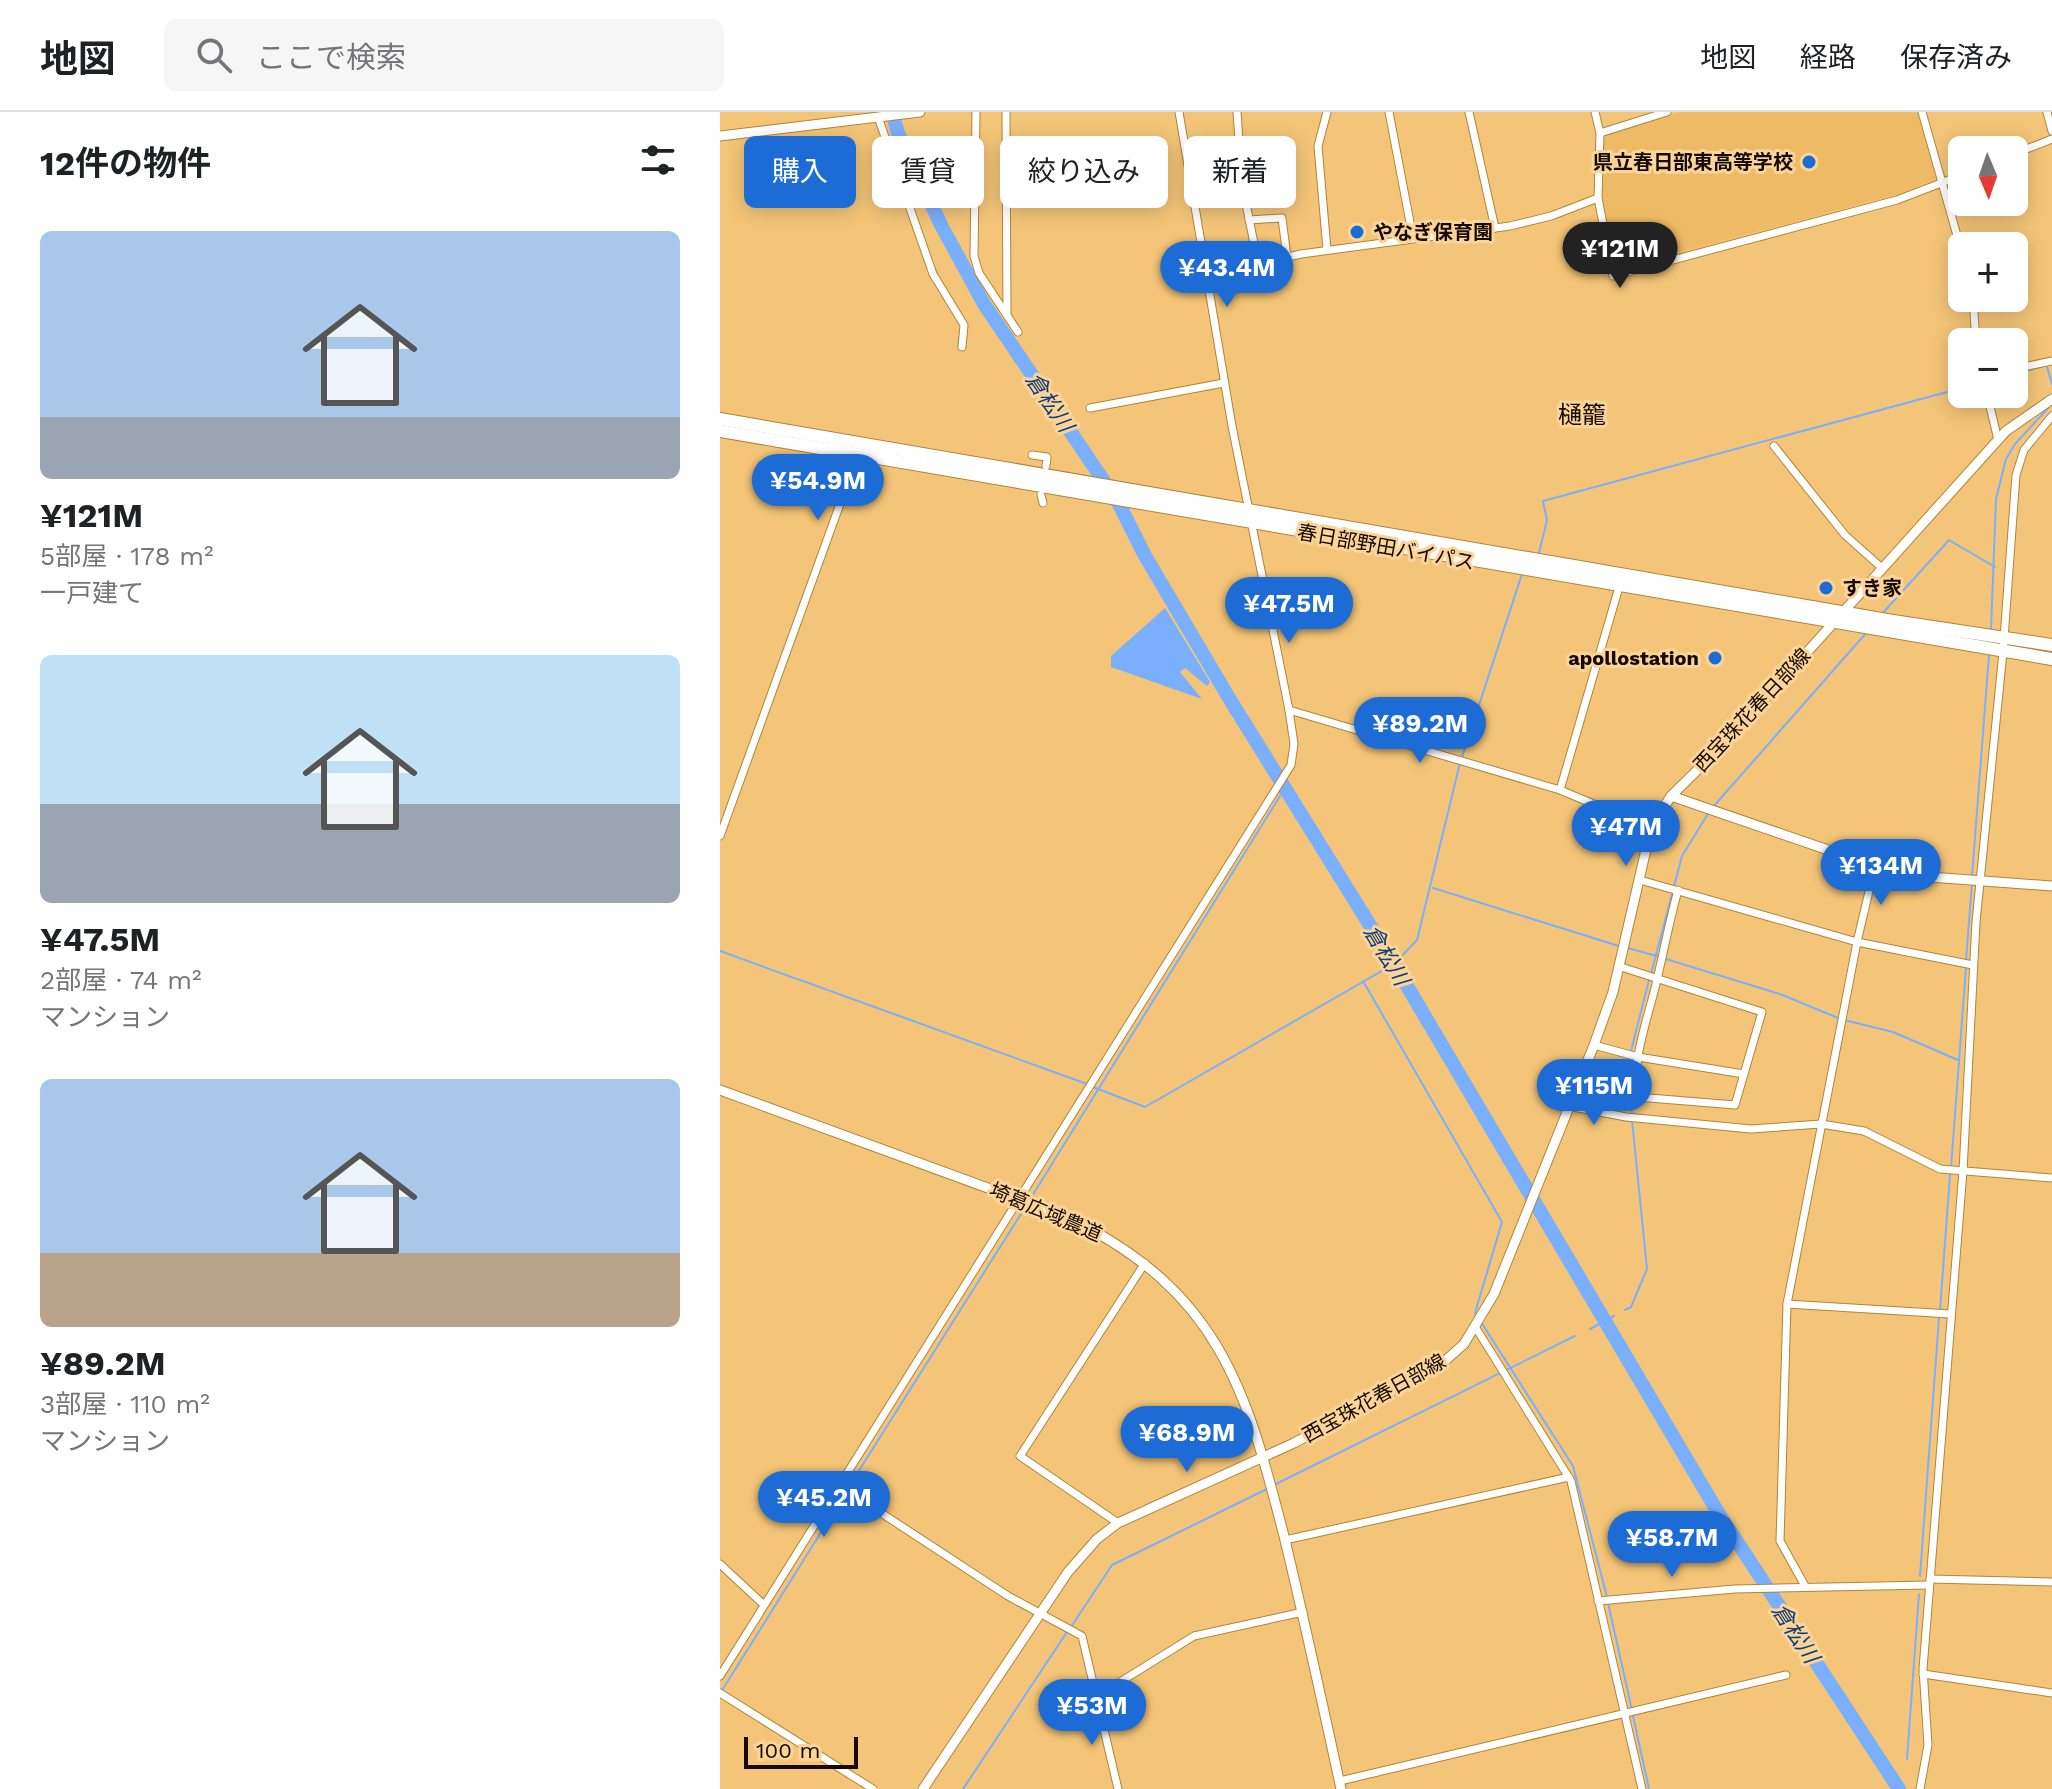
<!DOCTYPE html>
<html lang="ja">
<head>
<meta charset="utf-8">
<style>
	body { margin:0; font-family:"Work Sans","Noto Sans JP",sans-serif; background:#f6f6f6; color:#202124; height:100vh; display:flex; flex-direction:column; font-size:30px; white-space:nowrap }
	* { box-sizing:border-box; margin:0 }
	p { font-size:26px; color:#757577 }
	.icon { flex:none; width:44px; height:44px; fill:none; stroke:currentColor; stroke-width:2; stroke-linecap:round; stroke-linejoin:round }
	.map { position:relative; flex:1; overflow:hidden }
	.panel { display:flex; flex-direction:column; background:#fff; width:720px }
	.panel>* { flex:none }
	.top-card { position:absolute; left:24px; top:24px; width:760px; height:72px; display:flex; gap:16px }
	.needle { width:52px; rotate:178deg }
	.buttons { position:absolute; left:1228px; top:24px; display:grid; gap:16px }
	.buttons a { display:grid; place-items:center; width:80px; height:80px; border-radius:12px; background:#fff; box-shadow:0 4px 20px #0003; font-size:40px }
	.scale { position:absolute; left:24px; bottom:20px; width:114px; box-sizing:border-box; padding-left:8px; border:4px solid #160900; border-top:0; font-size:22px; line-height:28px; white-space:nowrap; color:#160900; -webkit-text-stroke:6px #fad498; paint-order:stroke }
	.price { position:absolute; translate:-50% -68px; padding:0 18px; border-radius:28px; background:#1d6bd5; color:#fff; font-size:26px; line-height:52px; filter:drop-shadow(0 2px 4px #0008) }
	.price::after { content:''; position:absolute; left:50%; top:48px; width:24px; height:18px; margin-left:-12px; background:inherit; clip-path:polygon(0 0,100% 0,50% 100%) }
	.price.selected { background:#222; color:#fff }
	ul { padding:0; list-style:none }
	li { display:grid; align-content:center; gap:16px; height:424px; padding:0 40px }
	li span { display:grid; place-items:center; height:248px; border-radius:12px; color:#555 }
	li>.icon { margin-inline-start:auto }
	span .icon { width:144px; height:144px; fill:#fffc; stroke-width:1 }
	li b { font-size:34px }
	h2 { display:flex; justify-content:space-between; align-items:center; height:96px; padding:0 40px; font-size:34px }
	.tag { padding:0 28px; border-radius:12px; background:#fff; box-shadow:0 4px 20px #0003; font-size:28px; line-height:72px }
	.tag.selected { background:#1d6bd5; color:#fff }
	header { display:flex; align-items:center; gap:48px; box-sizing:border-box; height:112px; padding:0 40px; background:#fff; border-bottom:2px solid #e0e0e0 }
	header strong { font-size:38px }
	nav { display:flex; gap:44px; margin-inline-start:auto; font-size:28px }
	.search { width:560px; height:72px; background:#f6f6f6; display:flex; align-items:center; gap:20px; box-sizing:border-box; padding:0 28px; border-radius:12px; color:#757577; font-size:30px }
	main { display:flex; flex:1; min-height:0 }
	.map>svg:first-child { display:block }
</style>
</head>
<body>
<header>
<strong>地図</strong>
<div class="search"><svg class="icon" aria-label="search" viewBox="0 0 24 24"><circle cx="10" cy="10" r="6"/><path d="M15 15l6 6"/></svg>ここで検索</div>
<nav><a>地図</a><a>経路</a><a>保存済み</a></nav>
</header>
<main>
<section class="panel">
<h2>12件の物件<svg class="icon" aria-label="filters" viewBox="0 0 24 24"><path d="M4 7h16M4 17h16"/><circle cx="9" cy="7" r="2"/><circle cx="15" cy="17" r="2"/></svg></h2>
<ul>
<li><span style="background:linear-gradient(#a9c7e8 75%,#9aa5b1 0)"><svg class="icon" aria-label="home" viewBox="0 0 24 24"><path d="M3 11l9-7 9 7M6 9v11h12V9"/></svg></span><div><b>¥121M</b><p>5部屋 · 178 m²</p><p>一戸建て</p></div></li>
<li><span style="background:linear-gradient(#bfe0f5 60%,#9aa5b1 0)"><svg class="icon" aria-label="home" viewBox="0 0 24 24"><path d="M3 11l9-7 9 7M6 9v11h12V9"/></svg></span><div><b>¥47.5M</b><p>2部屋 · 74 m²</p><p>マンション</p></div></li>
<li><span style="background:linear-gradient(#a9c7e8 70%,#b9a48a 0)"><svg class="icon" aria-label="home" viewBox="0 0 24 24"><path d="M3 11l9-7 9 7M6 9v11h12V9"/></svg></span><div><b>¥89.2M</b><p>3部屋 · 110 m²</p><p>マンション</p></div></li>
</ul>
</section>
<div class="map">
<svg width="1332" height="1677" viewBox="0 0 1332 1677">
	<rect width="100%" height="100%" fill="#f4c578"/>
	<polygon fill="#eeba65" points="960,0 1198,0 1216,67 1175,83 900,156 895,154 882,85 884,28 887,22"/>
	<polygon fill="#7aaffe" points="445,496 490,570 487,574 465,556 460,560 482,587 391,555 391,544"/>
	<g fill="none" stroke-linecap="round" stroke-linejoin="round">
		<g stroke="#7aaffe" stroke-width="2">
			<polyline points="1327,255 1332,272"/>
			<polyline points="1294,262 1324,254"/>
			<polyline points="819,441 827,408 823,389 1242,276"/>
			<polyline points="1161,503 1229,428 1275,455"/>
			<polyline points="1271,517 1276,387 1286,347 1295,332 1330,294"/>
			<polyline points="742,645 802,462"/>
			<polyline points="993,695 1147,520"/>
			<polyline points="1252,764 1269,543"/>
			<polyline points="713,776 902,835"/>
			<polyline points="908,836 940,845"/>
			<polyline points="0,839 367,972"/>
			<polyline points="946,847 1060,882 1118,906"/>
			<polyline points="1246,848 1252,771"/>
			<polyline points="931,862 962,744 989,700"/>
			<polyline points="643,869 782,1110 755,1201 758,1205"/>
			<polyline points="1124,908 1173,920 1238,948"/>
			<polyline points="911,939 929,868"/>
			<polyline points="910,945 906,961 912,1002"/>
			<polyline points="373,975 425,995 674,852 697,828 740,651"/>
			<polyline points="1231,1056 1246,855"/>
			<polyline points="309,1089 565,676"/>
			<polyline points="905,1198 911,1195 927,1157 912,1008"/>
			<polyline points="1220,1199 1230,1062"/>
			<polyline points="761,1210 853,1354 887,1485"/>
			<polyline points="870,1217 894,1204"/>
			<polyline points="554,1373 855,1224"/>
			<polyline points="128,1376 306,1094"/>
			<polyline points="1200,1464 1219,1206"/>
			<polyline points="888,1491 912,1598"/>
			<polyline points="351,1515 392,1453 549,1376"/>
			<polyline points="1,1580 125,1382"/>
			<polyline points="913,1604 929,1677"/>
			<polyline points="1187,1647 1199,1482"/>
			<polyline points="243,1677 347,1520"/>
		</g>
		<polyline stroke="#7aaffe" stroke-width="14" points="172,0 178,21 221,113 264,192 398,390 424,442 509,586 674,852 999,1402 1179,1677"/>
		<defs>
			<g id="street">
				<polyline points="256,0 254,144 259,161 298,220"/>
				<polyline points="286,0 287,201"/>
				<polyline points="517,0 522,72 538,151"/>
				<polyline points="607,0 598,34 607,138"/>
				<polyline points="669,0 693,126"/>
				<polyline points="749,0 775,116"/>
				<polyline points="875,0 880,21 878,86 893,164 1177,88 1242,63"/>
				<polyline points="1202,0 1242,141"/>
				<polyline points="1327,0 1332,19"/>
				<polyline points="158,5 213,162 244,213 242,235"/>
				<polyline points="880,21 947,0"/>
				<polyline points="1294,42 1332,27"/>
				<polyline points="529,108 562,106 567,145"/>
				<polyline points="486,164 581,142 790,114 831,104 878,86"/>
				<polyline points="1253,186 1256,230"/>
				<polyline points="1294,257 1332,249"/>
				<polyline points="1267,282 1278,328"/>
				<polyline points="370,296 504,271"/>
				<polyline points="1054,334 1125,423 1162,456"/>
				<polyline points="312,343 327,345 326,354"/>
				<polyline points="321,383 323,391"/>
				<polyline points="569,598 840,678 931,716"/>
				<polyline points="840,678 899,475"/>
				<polyline points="0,724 120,392 131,343"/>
				<polyline points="920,768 1137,830 1253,853"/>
				<path d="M 898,854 L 1042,900 L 1015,993 L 917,985 C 912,948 926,912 935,876 C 943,843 949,811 958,778"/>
				<polyline points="874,933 918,945 1024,962"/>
				<polyline points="848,994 906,1005 1031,1017 1101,1012 1144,1019 1220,1057 1332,1066"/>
				<polyline points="1067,1192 1230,1202"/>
				<polyline points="756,1216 851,1369 922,1677"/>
				<polyline points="120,1374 288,1484 362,1524 398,1677"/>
				<polyline points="398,1411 300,1344 425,1151"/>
				<polyline points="565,1428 849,1365"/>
				<polyline points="0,1452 43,1492"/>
				<polyline points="1210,1467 1332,1470"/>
				<polyline points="1085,1474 1060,1429 1067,1192 1137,830 1155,754"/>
				<polyline points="878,1489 1015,1477 1209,1473"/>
				<polyline points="1203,1562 1332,1581"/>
				<polyline points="0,1564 571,653 574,632 569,598 512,314 459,0"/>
				<polyline points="0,1581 153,1677"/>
				<polyline points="376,1585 474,1524 583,1500"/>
				<polyline points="620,1669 1066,1563"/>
				<polyline points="1200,1677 1208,1633 1203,1557 1243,1059 1256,810 1283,540 1296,363 1304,338 1332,304"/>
			</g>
			<g id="secondary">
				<polyline points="0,24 200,0"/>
				<polyline points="951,684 1155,754 1210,765 1332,774"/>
				<path d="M 0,978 L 347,1105 C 499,1179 526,1275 565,1428 C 585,1511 603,1594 621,1677"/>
				<polyline points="203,1677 348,1460 377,1427 398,1411 574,1331 689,1270 726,1248 744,1232 774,1182 874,933 893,880 931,716 951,684 1008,628 1286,319 1332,287"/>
			</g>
			<g id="highway">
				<polyline points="0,307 1173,509 1332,533"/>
				<polyline points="0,319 1332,547"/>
			</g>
		</defs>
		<use href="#street" stroke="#b28537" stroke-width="9"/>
		<use href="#secondary" stroke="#b28537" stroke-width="11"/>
		<use href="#highway" stroke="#b28537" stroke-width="14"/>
		<use href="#street" stroke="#fff" stroke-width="7"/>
		<use href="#secondary" stroke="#fff" stroke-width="9"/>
		<use href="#highway" stroke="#fff" stroke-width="12"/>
	</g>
	<g fill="#1d6bd5" stroke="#fad498" stroke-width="3">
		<circle cx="1089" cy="50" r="8"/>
		<circle cx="637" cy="120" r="8"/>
		<circle cx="1106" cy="476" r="8"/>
		<circle cx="995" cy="546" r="8"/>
	</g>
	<g text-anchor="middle" stroke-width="6" stroke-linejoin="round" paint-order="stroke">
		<g font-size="20" font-weight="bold" fill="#160900" stroke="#fad498" text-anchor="end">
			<text x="1073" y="57">県立春日部東高等学校</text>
			<text x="653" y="127" text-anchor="start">やなぎ保育園</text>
			<text x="1122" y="483" text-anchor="start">すき家</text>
			<text x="979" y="553">apollostation</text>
		</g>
		<g font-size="20" fill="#160900" stroke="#fad498">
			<text transform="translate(666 435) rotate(10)" y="7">春日部野田バイパス</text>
			<text transform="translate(1032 598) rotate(-47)" y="7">西宝珠花春日部線</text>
			<text transform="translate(326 1100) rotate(23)" y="7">埼葛広域農道</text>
			<text transform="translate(654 1286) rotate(-29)" y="7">西宝珠花春日部線</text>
		</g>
		<g font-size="22" font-style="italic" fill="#123d79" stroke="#fad498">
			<text transform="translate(330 290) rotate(56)" y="8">倉松川</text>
			<text transform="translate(667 843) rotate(59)" y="8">倉松川</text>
			<text transform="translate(1076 1521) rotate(57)" y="8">倉松川</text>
		</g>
		<g font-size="24" fill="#160900" stroke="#fad498">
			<text x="862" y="311">樋籠</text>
		</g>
	</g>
</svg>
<div class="buttons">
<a><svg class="needle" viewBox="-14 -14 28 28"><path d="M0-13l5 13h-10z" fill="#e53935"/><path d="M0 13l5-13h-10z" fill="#757577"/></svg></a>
<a>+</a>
<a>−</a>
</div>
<div class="scale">100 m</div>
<b class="price selected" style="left:900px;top:178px">¥121M</b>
<b class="price" style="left:507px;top:197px">¥43.4M</b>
<b class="price" style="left:98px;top:410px">¥54.9M</b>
<b class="price" style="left:569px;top:533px">¥47.5M</b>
<b class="price" style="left:700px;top:653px">¥89.2M</b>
<b class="price" style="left:906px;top:756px">¥47M</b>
<b class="price" style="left:1161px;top:795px">¥134M</b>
<b class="price" style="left:874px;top:1015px">¥115M</b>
<b class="price" style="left:467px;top:1362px">¥68.9M</b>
<b class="price" style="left:104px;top:1427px">¥45.2M</b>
<b class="price" style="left:952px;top:1467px">¥58.7M</b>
<b class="price" style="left:372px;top:1635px">¥53M</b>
<div class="top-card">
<a class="tag selected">購入</a>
<a class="tag">賃貸</a>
<a class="tag">絞り込み</a>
<a class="tag">新着</a>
</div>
</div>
</main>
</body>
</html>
